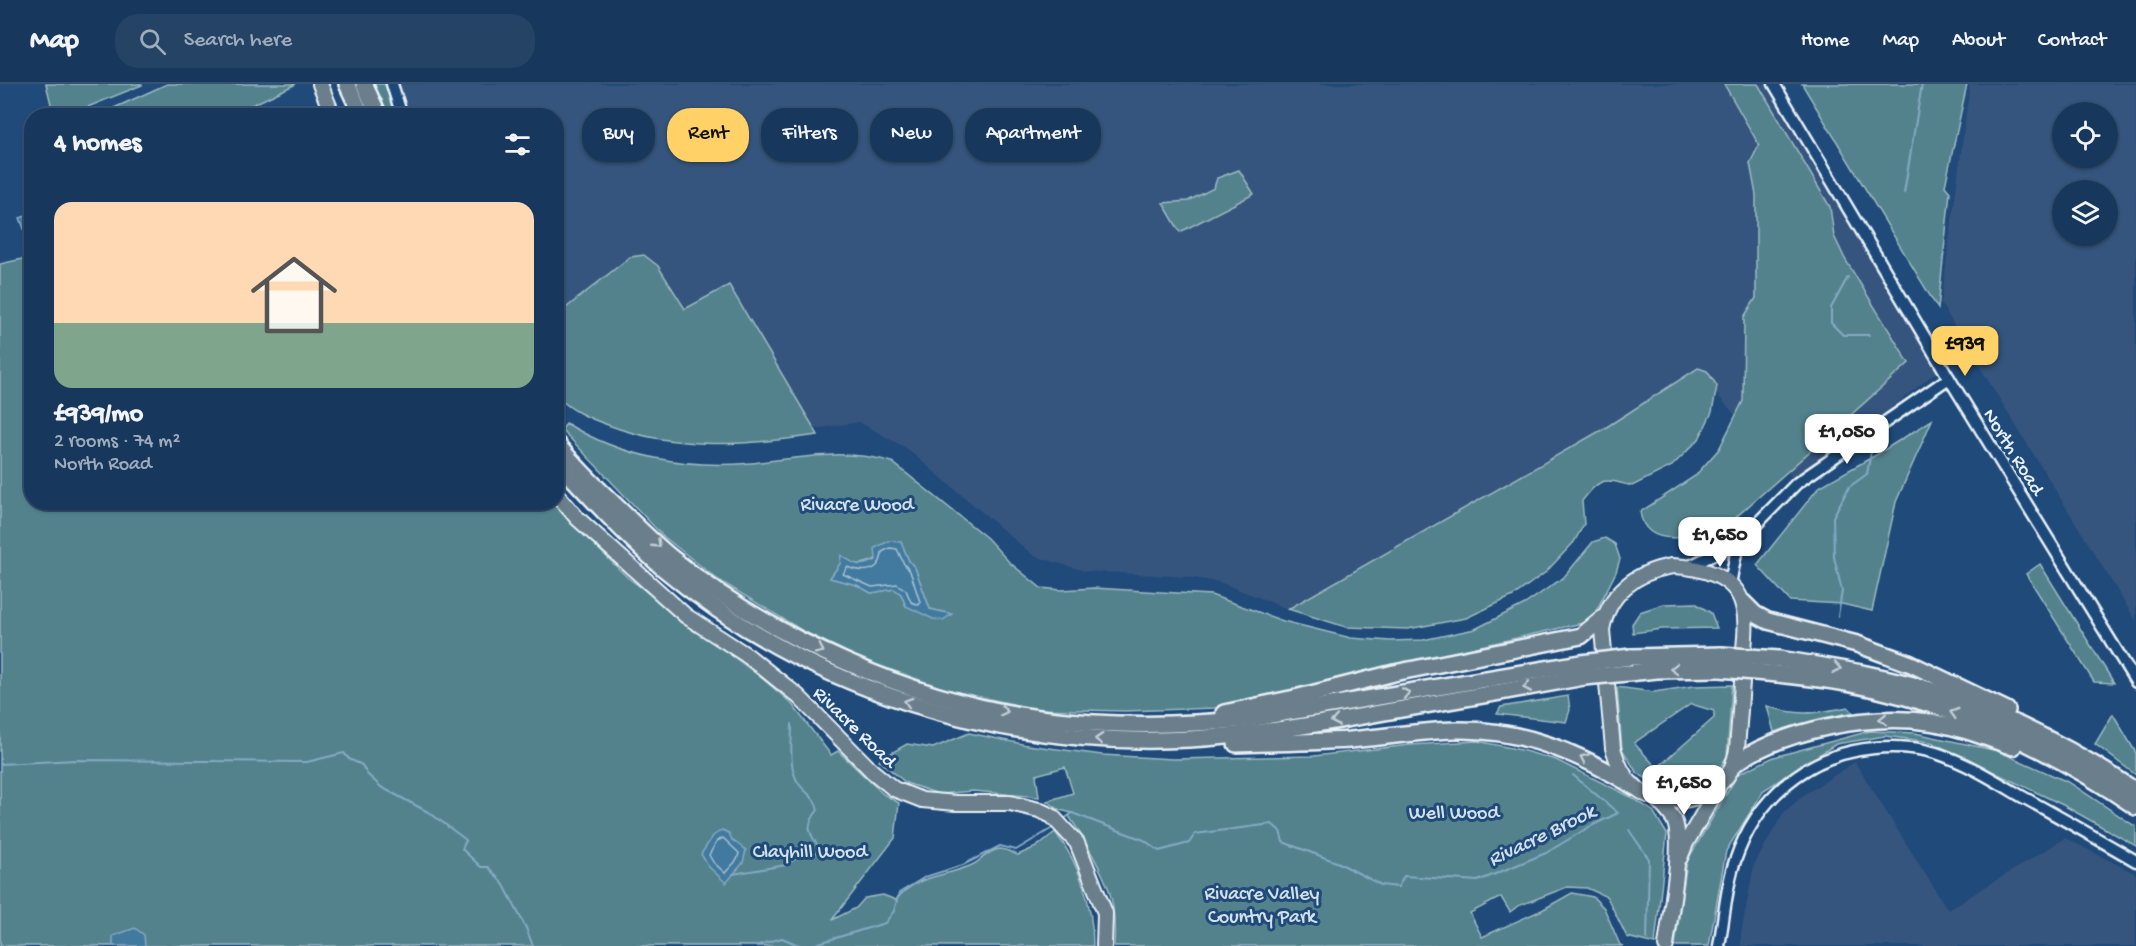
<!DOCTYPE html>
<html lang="en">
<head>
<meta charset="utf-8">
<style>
	body { margin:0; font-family:"Gochi Hand",sans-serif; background:#244365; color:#f1f3f6; height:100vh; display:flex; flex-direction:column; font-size:22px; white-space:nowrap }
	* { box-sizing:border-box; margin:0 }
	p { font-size:20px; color:#9eacbb }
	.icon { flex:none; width:33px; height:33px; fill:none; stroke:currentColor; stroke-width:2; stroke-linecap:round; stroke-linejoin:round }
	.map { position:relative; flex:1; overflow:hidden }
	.sheet { position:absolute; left:24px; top:24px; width:540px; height:402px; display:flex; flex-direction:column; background:#17385c; border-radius:24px; box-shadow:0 2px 4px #0004,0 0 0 2px #365272 }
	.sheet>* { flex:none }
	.banner { position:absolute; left:582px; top:24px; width:570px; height:54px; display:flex; gap:12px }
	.controls { position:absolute; left:2052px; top:18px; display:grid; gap:12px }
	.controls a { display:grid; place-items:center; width:66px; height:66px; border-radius:50%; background:#17385c; box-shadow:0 2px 4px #0004,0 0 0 2px #365272; font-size:30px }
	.price { position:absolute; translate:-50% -51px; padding:0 14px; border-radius:12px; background:#fff; color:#222; font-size:20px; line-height:39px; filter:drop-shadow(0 2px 3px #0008) }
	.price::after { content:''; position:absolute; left:50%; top:36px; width:18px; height:14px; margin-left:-9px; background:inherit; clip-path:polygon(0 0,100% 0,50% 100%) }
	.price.current { background:#ffd166; color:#111 }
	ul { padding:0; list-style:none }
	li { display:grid; align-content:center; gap:12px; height:318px; padding:0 30px }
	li+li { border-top:2px solid #365272 }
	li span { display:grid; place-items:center; height:186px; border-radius:18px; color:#555 }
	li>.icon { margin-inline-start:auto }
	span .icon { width:108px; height:108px; fill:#fffc; stroke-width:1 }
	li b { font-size:26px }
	h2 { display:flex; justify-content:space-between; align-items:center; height:72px; padding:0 30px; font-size:26px }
	.chip { padding:0 21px; border-radius:24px; background:#17385c; box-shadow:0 2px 4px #0004,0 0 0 2px #365272; font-size:21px; line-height:54px }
	.chip.current { background:#ffd166; color:#111 }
	header { display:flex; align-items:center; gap:36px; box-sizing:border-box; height:84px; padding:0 30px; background:#17385c; border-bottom:2px solid #365272 }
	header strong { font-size:28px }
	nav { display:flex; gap:33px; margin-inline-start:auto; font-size:21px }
	.search { width:420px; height:54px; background:#244365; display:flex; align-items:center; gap:15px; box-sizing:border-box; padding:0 21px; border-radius:24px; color:#9eacbb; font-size:22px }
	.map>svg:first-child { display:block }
</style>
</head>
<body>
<header>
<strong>Map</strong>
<div class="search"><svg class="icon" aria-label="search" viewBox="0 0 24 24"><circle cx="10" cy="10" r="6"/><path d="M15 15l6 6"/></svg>Search here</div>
<nav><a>Home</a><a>Map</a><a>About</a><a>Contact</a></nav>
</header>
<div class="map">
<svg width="2136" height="862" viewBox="0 0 2136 862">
	<rect width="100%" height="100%" fill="#1f4a7a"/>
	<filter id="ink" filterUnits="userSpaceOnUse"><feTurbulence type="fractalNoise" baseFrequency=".0167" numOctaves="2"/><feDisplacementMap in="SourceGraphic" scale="12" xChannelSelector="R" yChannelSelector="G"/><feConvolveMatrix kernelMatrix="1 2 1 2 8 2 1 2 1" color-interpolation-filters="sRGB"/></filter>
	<g filter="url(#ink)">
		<g fill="#35557e" fill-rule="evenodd">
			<polygon points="396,0 1773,0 1940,285 1797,399 1698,290 1293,527 1219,498 1186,493 1085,487 1034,472 906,364 859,338 740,357 557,285 556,32 407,31"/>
			<path d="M 1970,0 L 2136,0 L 2136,537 L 1941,220 ZM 2108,28 L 2108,74 L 2062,74 L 2062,28 ZM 2108,106 L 2108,152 L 2062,152 L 2062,106 Z"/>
			<polygon points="1855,678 1948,826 2065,754 2136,790 2136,862 1741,862 1741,850 1754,781 1783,729 1805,710"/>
		</g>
		<g fill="#52828d" stroke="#9dbac2" stroke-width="1.5" fill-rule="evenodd">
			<polygon points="46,0 141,0 142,1 68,31 54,32"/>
			<polygon points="167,0 296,0 231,31 117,31 114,24"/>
			<polygon points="374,0 392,0 402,31 389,31"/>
			<path d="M 1724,0 L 1758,0 L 1830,123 L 1834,152 L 1845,175 L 1909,279 L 1726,442 C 1701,450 1646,470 1640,428 L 1695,392 L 1719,365 L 1743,317 L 1744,233 L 1756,214 L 1756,111 L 1750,79 L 1759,61 Z"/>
			<polygon points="1802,0 1967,0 1945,102 1950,108 1938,225"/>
			<polygon points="1239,86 1254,110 1180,148 1163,119 1188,117 1214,104 1217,94"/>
			<path d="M 644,171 L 658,182 L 685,225 L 729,201 L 818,351 C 747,361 677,367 608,341 C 589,334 571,327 557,312 L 557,231 L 630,173 Z"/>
			<path d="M 31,173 L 32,418 L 552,419 L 627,493 L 763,595 L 791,619 L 831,671 L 838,667 L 883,710 L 899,719 L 895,754 L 832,836 L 856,824 L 865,814 L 883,811 L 896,816 C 915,791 945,793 972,781 C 981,777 988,766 1000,765 C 1005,765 1013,769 1018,771 L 1036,763 L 1055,748 C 1080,780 1093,821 1093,862 L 0,862 L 0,180 Z"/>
			<path d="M 1698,284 L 1707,287 L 1717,302 L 1712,328 L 1699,355 L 1672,382 L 1632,402 C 1603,394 1601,393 1582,417 L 1584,440 L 1574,458 L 1546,488 L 1513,512 L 1466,534 L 1408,545 L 1346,543 L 1288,525 L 1605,344 Z"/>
			<polygon points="1932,336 1896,418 1872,527 1842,520 1790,517 1757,481 1819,403 1876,371"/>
			<path d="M 566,339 C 620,373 688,385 751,379 C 799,374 844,364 892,378 L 987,454 L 1009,478 L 1041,504 L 1062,506 L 1094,504 L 1211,511 L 1283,537 L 1351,554 L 1390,557 L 1423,556 L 1475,545 L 1525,520 L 1564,493 L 1593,458 L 1605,454 L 1615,460 L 1620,475 L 1616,488 L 1591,537 L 1441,571 L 1316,604 L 1217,624 L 1125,627 L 1036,625 L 948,606 L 863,576 L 803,547 L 717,495 L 663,452 L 562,346 ZM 901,458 L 909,477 L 915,484 L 930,525 L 951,530 L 906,522 L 901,510 L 894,505 L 871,509 L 857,501 L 830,494 L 840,480 C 871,483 876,475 901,458 Z"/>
			<polygon points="2040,480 2114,599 2094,598 2026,490"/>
			<polygon points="1695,519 1711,529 1717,544 1662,545 1633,549 1632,540 1640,528 1664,520"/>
			<path d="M 1732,601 L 1727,672 L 1717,689 L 1699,700 L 1679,707 L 1658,702 L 1637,689 L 1622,665 L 1617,603 L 1654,608 L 1694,602 ZM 1691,620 L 1714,627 L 1714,634 L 1657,684 L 1634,659 Z"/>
			<polygon points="1568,612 1570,626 1566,638 1497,630 1501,623"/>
			<path d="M 1767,622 C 1800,633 1816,629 1848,623 L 1853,628 L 1774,648 Z"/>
			<polygon points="2113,630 2136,669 2136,691 2095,660"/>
			<polygon points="1870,647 1915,649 1998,667 2070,699 2136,743 2136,762 2063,721 1931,658 1885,652 1836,660 1764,706 1726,767 1709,862 1675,862 1687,777 1738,690 1774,673"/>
			<path d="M 969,649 L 1027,661 L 1102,671 L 1173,675 L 1314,672 L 1410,661 L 1477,657 L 1521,666 L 1556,676 L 1631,713 L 1653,727 L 1667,750 L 1655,860 L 1627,853 L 1607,813 L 1587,804 L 1567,803 L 1518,822 L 1510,828 L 1501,813 L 1470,829 L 1482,853 L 1542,826 L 1572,809 L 1593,813 L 1604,824 L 1620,861 L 1623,862 L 1114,862 C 1115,844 1115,824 1109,806 C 1099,780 1084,755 1069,732 L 1072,729 L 1060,726 L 1047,717 L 1073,709 L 1065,683 L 1036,691 L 1039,713 L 973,707 L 939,710 L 906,699 L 879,676 L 907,660 L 933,664 Z"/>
		</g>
		<g fill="#437a9f" stroke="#85aac3" stroke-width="1.5">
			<polygon points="31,130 32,173 30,174 27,153 20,134"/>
			<path d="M 30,367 L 31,367 L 31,406 C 24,394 19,378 30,367 Z"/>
			<path d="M 889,457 L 901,458 L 909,477 L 915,484 L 930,525 L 952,530 L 943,536 L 933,535 L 906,522 L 901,510 L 894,505 L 871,509 L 857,501 L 830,494 L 840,480 L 841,471 C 856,481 858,484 876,476 L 875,464 Z"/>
			<polygon points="722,746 729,749 732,756 746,766 743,779 726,799 708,782 701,770 713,752"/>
			<polygon points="135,844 144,851 145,862 113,862 113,852"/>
		</g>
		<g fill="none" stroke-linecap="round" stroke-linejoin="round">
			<g stroke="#a6c1d4" stroke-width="1.5">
				<path d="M 890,464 L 897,465 L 904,480 L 910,487 L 920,518 L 919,521 L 911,518 L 906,506 L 897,500 L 872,503 L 843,490 L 847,483 C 863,489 881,489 882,468 Z"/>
				<polygon points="723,754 739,769 737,776 725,789 713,778 709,771 717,757"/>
			</g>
			<g stroke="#85aac3" stroke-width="2">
				<polyline points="1904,109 1922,0"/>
				<polyline points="1848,193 1831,224 1831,239 1843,251 1869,251"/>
				<polyline points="1838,532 1842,507 1834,473 1833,433 1849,403 1867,390 1872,362"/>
				<polyline points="0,680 76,676 307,678 344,669 349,675 362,681 367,690 381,703 430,729 466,756 462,765 481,783 488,783 504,801 526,844 533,862"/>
				<polyline points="1063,736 1072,729 1144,756 1159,767 1189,759 1195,750 1272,740 1280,747 1283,758 1339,779 1381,801 1398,803 1404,792 1478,797 1546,769 1589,743 1618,729 1573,691"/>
				<polyline points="1629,746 1649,775 1647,855"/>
				<path d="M 733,790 L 786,781 L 800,772 L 822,768 C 810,749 803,745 818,726 C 815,712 807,711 799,700 C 788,684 792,659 792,640"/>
				<polyline points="755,862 782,854 801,862"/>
				<polyline points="809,862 885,839 894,827 899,809 925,793 963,781 1000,762 1016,766 1056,742"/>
			</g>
			<defs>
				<g id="minor">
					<polyline points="392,0 402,32"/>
					<polyline points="1774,0 1949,294 2136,598"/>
					<polyline points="1690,482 1738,459 1797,399 1949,294"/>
					<polyline points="1730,500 1738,459"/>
					<path d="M 1719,862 C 1724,836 1726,801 1735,777 C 1756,714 1807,670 1874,664 C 1895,662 1916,663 1936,669 C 1967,679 1994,696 2021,712 C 2060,733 2098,755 2136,777"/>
				</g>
				<g id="major">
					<polyline points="320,0 333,32"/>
					<polyline points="556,409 577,434 686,532 748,572 798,612 872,687 894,705 922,716 956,719 1010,719 1039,726 1052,732 1077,759 1105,829 1104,862"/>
					<path d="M 1672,482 C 1699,483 1736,491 1743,522 C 1748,540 1744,559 1743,578 C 1742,607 1739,636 1737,666 C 1735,675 1733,684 1727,692 C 1706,719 1663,725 1636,704 C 1624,695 1617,678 1613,664 L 1602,546 C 1608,509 1636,488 1672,482 Z"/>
					<path d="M 1656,714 C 1662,721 1669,728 1674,736 C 1685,758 1669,835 1666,862"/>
					<polyline points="1680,774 1686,759 1718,704"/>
				</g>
				<g id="highway">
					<polyline points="347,0 362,32"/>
					<polyline points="364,0 379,32"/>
					<path d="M 556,359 C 574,381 595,402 616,422 C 634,439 652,458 672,474 C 771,554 913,617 1039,634 C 1109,643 1178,642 1248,635 L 1581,579"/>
					<path d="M 556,376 C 590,413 625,451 663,484 C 808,606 1002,665 1190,655 C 1256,651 1321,640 1385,628 C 1451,617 1518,605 1584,593"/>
					<polyline points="1743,518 1755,530 1768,537 1857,560 1911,580 2007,626"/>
					<polyline points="1631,573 1721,571"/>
					<path d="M 1779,575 C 1836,584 1895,593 1949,612 C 2015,636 2078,668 2136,707"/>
					<polyline points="1628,589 1657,586 1720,585"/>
					<path d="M 1778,590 C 1802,593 1827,595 1851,600 C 1953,620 2050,664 2136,723"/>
					<polyline points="1224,629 1295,614 1394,589 1581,552 1604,533"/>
					<path d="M 1236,660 C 1274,659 1312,658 1350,656 C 1385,653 1420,647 1455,646 C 1520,644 1580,669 1635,703"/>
					<path d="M 1734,680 C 1783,646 1869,629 1929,638 C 1957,642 1985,653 2013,663"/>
				</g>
			</defs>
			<use href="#minor" stroke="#e8f1f8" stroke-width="15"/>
			<use href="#major" stroke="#e8f1f8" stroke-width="18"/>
			<use href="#highway" stroke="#e8f1f8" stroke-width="20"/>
			<use href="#minor" stroke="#1f4a7a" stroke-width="10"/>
			<use href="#major" stroke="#6b7e8b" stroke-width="14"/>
			<use href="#highway" stroke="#6b7e8b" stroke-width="15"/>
			<defs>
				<g id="highway-bridge">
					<polyline points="1721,571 1779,575"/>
					<polyline points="1581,579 1631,573"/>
					<polyline points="1720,585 1778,590"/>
					<polyline points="1584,593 1628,589"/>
				</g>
			</defs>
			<use href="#highway-bridge" stroke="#e8f1f8" stroke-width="20" stroke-linecap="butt"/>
			<use href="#highway-bridge" stroke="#6b7e8b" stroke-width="15"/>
		</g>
		<defs><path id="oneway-chevron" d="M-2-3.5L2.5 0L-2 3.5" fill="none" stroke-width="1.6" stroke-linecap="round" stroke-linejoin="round" transform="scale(1.5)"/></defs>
		<g stroke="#c2ced7">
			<use href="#oneway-chevron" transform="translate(657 460) rotate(43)"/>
			<use href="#oneway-chevron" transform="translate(820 566) rotate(26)"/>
			<use href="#oneway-chevron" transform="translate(1837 584) rotate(10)"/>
			<use href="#oneway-chevron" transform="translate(1674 585) rotate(178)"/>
			<use href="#oneway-chevron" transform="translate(1527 603) rotate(170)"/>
			<use href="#oneway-chevron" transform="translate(1406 609) rotate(-10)"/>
			<use href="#oneway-chevron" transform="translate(908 618) rotate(-162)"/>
			<use href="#oneway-chevron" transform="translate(1004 627) rotate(11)"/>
			<use href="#oneway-chevron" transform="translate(1954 629) rotate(-163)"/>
			<use href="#oneway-chevron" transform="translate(1883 635) rotate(179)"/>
			<use href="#oneway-chevron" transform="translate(1335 637) rotate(170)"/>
			<use href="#oneway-chevron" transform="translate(1099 655) rotate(-177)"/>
			<use href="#oneway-chevron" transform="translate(1584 674) rotate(-156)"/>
		</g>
	</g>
	<g text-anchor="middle" stroke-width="6" stroke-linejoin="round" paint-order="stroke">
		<g font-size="20" fill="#e8f1f8" stroke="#1f4a7a">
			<text transform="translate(2015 367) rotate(58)" y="7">North Road</text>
			<text transform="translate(856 642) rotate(44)" y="7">Rivacre Road</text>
		</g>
		<g font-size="20" fill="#d2e0e8" stroke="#1f4a7a">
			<text x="857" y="426">Rivacre Wood</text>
			<text x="1454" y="734">Well Wood</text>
			<text x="810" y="773">Clayhill Wood</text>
			<text x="1262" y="815">Rivacre Valley<tspan x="1262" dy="23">Country Park</tspan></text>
		</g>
		<g font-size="21" font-style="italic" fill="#cfdfeb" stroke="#1f4a7a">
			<text transform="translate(1541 750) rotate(-26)" y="7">Rivacre Brook</text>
		</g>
	</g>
</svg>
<div class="controls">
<a><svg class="icon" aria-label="locate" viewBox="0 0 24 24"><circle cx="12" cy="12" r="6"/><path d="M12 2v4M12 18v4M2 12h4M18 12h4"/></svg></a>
<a><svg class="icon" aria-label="layers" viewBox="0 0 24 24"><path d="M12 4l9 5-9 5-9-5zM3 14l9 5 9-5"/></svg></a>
</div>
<b class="price current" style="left:1965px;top:293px">£939</b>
<b class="price" style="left:1847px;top:381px">£1,050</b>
<b class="price" style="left:1720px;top:484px">£1,650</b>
<b class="price" style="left:1684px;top:732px">£1,650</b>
<div class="banner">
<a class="chip">Buy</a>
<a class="chip current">Rent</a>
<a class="chip">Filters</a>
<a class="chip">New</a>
<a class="chip">Apartment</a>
</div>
<section class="sheet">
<h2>4 homes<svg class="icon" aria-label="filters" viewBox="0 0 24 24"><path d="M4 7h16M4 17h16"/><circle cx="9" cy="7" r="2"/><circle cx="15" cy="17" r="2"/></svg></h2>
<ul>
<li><span style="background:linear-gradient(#ffd9b3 65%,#7fa58c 0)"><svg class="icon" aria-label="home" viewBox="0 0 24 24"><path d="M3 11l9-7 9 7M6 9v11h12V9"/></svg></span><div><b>£939/mo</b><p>2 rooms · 74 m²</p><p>North Road</p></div></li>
</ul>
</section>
</div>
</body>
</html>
